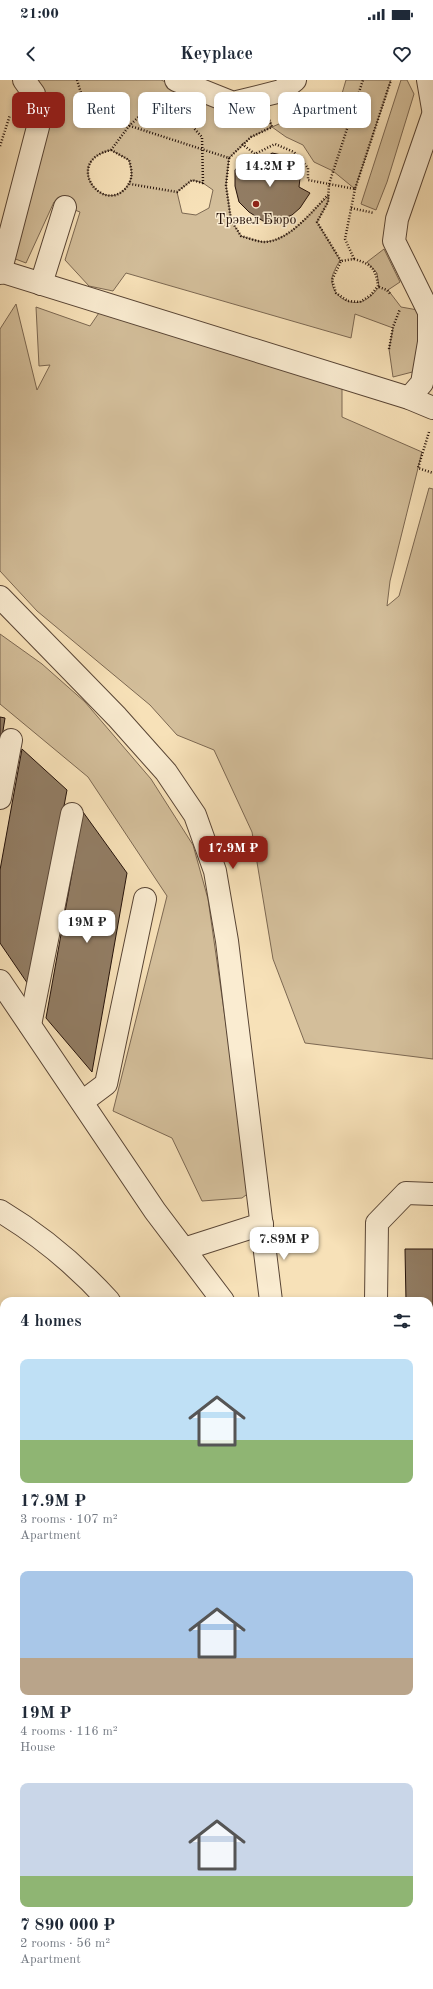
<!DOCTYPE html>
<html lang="en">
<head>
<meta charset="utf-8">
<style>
	body { margin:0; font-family:"Old Standard TT",serif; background:#f2f2f3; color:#1f2937; height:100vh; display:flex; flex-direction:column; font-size:15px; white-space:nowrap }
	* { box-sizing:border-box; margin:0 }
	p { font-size:13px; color:#747a83 }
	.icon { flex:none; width:22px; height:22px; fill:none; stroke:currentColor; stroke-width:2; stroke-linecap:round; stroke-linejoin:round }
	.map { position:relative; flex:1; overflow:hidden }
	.side { position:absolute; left:0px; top:1217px; width:433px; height:692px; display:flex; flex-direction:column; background:#fff; border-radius:12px 12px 0 0; box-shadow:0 2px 6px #0003 }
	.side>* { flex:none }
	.banner { position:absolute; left:12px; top:12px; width:409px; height:36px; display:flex; gap:8px }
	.price { position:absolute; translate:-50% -34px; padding:0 9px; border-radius:8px; background:#fff; color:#222; font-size:13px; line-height:26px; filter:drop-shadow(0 1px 2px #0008) }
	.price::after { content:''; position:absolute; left:50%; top:24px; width:12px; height:9px; margin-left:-6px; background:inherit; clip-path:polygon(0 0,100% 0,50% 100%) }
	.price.current { background:#8f2418; color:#fff }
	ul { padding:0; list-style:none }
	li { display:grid; align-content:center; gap:8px; height:212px; padding:0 20px }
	li span { display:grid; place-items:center; height:124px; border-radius:8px; color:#555 }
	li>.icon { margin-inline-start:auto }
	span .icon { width:72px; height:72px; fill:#fffc; stroke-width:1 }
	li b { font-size:17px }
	h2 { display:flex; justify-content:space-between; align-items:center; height:48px; padding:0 20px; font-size:17px }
	.pill { padding:0 14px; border-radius:8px; background:#fff; box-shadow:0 2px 6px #0003; font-size:14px; line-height:36px }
	.pill.current { background:#8f2418; color:#fff }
	.status { display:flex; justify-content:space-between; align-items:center; height:28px; padding:0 20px; background:#fff; direction:ltr }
	.status svg { height:11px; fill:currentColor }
	header { display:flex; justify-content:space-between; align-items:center; height:52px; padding:0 20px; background:#fff; font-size:18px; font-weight:800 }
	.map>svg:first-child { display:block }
</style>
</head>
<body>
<div class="status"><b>21:00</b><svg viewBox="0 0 49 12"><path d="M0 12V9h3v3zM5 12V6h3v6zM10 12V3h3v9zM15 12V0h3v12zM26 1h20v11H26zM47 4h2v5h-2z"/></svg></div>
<header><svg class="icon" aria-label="back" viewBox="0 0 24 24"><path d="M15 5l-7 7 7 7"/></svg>Keyplace<svg class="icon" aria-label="heart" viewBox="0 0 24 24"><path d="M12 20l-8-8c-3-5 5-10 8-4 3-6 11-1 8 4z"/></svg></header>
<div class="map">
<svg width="433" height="1909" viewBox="0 0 433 1909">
	<rect width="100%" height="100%" fill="#f7e1b8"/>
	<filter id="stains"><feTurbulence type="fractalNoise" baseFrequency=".005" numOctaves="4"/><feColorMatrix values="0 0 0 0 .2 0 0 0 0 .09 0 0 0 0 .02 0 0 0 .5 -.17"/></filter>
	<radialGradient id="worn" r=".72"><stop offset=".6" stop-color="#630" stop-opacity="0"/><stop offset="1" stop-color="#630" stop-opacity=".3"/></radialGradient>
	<g fill="#d3be9a" stroke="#7c6852" fill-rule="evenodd">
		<path d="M 35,0 L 161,0 L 249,36 L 266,30 L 272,47 L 341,17 L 346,0 L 391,0 L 355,109 L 333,91 L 314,82 L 303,65 L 286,57 L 272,47 L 251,57 L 229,78 L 226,105 L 231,140 L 241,156 C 248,158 256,161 263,162 C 289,162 311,132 329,115 L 328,122 L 317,142 L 340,180 C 337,186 331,195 332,201 C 332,214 346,225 360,222 C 368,220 374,213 379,207 L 377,193 L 367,182 L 384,169 L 400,202 L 388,210 L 401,227 L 429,232 L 424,289 L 393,297 L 389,269 L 393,248 L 355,234 L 351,258 L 126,193 L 113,211 L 89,206 L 65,180 L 80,132 L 54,122 L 26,183 L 5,175 ZM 111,70 L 129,80 C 132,91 134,99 125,109 C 101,134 63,81 111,70 ZM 192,100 L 203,103 L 213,110 L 209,128 L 196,135 L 182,133 L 177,112 Z"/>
		<polygon points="401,0 407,0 414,14 387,102 376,130 361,124"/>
		<polygon points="16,224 37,310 50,285 39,286 36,227 90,246 105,224 342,297 342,337 422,372 390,501 387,526 399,516 429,408 433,409 433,979 305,963 273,879 252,752 214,670 177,655 150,625 37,531 0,491 0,249"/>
		<polygon points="0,554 42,584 85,622 151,699 193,765 208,819 250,1112 242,1118 202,1121 172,1058 113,1031 167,816 88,697 0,624"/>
	</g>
	<g fill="#927d64" stroke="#241109">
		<polygon points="272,73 286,76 301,89 299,107 310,113 300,128 292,135 277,141 263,141 249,132 239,122 235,106 235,90 245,78 259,83"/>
		<polygon points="0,637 5,638 0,670"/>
		<polygon points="22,669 67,710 30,907 0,863 0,790"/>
		<polygon points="83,732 127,793 92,992 46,938"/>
		<polygon points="405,1169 433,1169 433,1262 429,1262 429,1221 406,1221"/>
		<polygon points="4,1407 4,1520 0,1527 0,1414"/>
		<polygon points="433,1440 433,1528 429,1529 429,1441"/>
	</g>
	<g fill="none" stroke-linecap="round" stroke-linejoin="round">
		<defs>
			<g id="minor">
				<polyline points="176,0 233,23 281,11 295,0"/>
				<polyline points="428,0 433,29"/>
				<polyline points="0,191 409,318 433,328"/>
				<polyline points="0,193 38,47 34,14 24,0"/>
				<polyline points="41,204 65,127"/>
				<polyline points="409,318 422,303 429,262 429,232 394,161 397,139 433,35"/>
				<polyline points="0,517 117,637 166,692 195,735 215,791 227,861 271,1221"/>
				<polyline points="0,718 11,660"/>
				<polyline points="0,901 155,1131 223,1221"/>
				<polyline points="30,945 72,734"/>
				<polyline points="82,1022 106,1004 145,819"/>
				<path d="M 0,1131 C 40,1155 78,1187 109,1221"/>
				<polyline points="184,1169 262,1144"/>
				<polyline points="376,1221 377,1143 406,1113 433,1114"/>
				<polyline points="429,1320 433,1320"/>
				<polyline points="429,1580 433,1583"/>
				<polyline points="429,1623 433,1634"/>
			</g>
			<g id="major">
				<polyline points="0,1697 4,1697"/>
				<polyline points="429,1703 433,1703"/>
				<polyline points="0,1734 4,1734"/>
				<polyline points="429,1738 433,1738"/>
			</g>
		</defs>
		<use href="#minor" stroke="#594535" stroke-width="24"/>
		<use href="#major" stroke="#241109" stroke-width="24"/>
		<g stroke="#241109" stroke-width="2.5" stroke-dasharray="1 2" stroke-linecap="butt">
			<polyline points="77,0 87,32 229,78 251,57 272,47 269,39"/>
			<polyline points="242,64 255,74 275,64 294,72 308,88 308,100 329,104 363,0"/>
			<polyline points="0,66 10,35"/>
			<path d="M 111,70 L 129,80 C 132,91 134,99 125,109 C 101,134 63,81 111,70 L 129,46 L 146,30 L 161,26 L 179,32 L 202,57 L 203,103 L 192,100 L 177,112 L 130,104"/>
			<path d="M 229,78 L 226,105 L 231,140 L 241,156 C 248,158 256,161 263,162 C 289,162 311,132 328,115"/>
			<polyline points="351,128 374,133"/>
			<path d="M 354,179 C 371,184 376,188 378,206 L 371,215 L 360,222 L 348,221 L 336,213 L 332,200 L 341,181 Z"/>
			<polyline points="354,179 345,159 355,109"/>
			<polyline points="341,181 317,142 328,122 329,104 355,109 391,0"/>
			<polyline points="379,207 387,210 391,215"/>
			<polyline points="389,269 393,247 400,229"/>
			<polyline points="429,352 418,388 433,393"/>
		</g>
		<use href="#minor" stroke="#faecd1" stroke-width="22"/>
		<use href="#major" stroke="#f7e1b8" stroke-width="22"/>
	</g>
	<circle fill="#8f2418" stroke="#faecd1" stroke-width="1.5" cx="256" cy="124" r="4"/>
	<g text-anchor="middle" stroke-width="3" stroke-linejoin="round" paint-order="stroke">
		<g font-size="14" fill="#241109" stroke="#faecd1">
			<text x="256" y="144">Трэвел Бюро</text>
		</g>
	</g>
	<rect width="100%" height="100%" filter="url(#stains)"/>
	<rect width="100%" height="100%" fill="url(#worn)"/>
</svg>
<b class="price" style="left:270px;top:108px">14.2M ₽</b>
<b class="price current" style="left:233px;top:790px">17.9M ₽</b>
<b class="price" style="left:87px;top:864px">19M ₽</b>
<b class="price" style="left:284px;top:1181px">7.89M ₽</b>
<div class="banner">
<a class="pill current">Buy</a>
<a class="pill">Rent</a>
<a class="pill">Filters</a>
<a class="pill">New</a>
<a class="pill">Apartment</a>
</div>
<section class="side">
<h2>4 homes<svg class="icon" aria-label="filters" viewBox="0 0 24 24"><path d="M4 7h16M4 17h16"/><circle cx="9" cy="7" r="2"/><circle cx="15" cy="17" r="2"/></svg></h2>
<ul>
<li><span style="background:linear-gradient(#bfe0f5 65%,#8fb573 0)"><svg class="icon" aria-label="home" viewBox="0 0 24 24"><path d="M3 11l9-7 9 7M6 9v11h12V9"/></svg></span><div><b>17.9M ₽</b><p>3 rooms · 107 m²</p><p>Apartment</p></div></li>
<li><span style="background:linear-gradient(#a9c7e8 70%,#b9a48a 0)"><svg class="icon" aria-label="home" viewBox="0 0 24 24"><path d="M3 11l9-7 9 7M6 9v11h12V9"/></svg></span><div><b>19M ₽</b><p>4 rooms · 116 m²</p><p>House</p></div></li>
<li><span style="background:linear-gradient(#c9d6e8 75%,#8fb573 0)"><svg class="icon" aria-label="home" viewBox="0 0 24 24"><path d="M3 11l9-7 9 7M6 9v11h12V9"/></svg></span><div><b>7 890 000 ₽</b><p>2 rooms · 56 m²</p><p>Apartment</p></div></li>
</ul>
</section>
</div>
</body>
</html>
